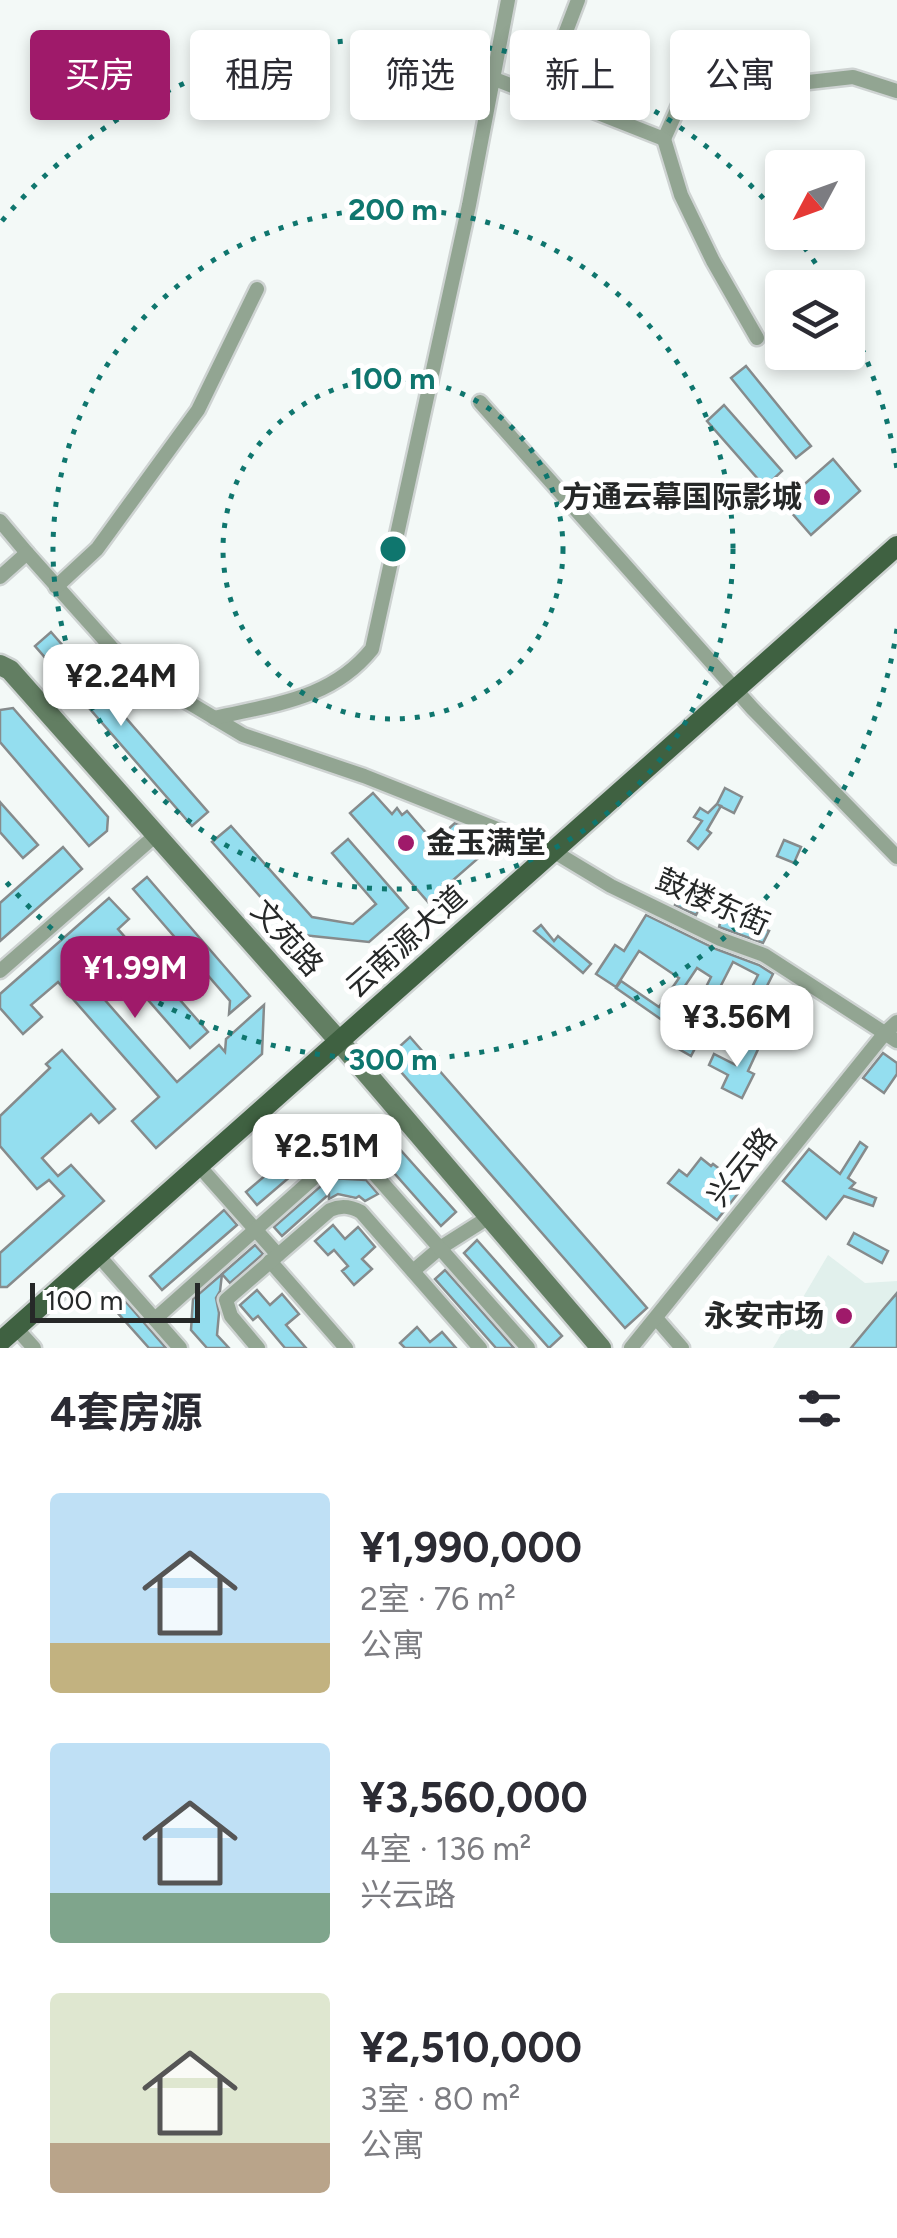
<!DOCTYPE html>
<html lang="zh">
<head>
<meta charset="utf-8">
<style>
	body { margin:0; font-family:Figtree,"Noto Sans SC",sans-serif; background:#f7f7f7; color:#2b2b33; height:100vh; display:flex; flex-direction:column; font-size:38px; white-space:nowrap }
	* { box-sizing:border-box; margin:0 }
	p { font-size:32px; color:#7c7c81 }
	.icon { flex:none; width:55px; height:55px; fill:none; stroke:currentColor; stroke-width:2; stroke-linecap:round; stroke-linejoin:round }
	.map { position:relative; height:1348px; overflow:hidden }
	.details { display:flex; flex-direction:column; background:#fff; flex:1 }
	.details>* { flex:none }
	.hud { position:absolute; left:30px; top:30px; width:838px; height:90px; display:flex; gap:20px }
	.needle { width:65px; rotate:229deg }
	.buttons { position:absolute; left:765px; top:150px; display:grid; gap:20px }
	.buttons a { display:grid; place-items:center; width:100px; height:100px; border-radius:10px; background:#fff; box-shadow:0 5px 15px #0003; font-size:50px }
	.scale { position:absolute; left:30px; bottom:25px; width:170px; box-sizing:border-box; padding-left:10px; border:5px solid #262828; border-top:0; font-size:28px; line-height:35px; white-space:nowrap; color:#262828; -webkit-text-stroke:8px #fff; paint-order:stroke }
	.price { position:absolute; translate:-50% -85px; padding:0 22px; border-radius:20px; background:#fff; color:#222; font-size:32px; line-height:65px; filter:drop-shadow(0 2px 5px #0008) }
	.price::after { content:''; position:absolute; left:50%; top:60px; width:30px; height:22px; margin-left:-15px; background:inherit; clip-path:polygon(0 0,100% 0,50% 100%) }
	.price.on { background:#9f1a6a; color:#fff }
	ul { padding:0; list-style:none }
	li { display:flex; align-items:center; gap:30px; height:250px; padding:0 50px }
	li span { display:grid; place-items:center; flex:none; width:280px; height:200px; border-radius:10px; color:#555 }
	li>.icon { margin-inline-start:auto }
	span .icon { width:120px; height:120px; fill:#fffc; stroke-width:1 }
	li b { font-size:42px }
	h2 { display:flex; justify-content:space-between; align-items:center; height:120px; padding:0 50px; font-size:42px }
	.tag { padding:0 35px; border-radius:10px; background:#fff; box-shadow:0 5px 15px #0003; font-size:35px; line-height:90px }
	.tag.on { background:#9f1a6a; color:#fff }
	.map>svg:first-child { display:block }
</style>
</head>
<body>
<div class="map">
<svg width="897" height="1348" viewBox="0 0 897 1348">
	<rect width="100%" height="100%" fill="#f3f9f7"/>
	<polygon fill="#e1f0ec" points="828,1255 865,1283 897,1281 897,1348 773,1348"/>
	<g fill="#94deef" stroke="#868b8c" stroke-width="2.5">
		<polygon points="746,366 811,446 796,458 731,378"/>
		<polygon points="724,405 782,471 765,487 707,421"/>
		<polygon points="833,459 860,491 811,535 783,503"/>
		<polygon points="51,632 208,812 192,826 35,646"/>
		<polygon points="13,708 108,817 107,831 89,846 0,742 0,710"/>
		<polygon points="725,788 742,797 734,813 718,805 721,806 707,830 711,833 698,849 688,841 702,821 694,817 700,808 708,813 717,804"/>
		<polygon points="373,793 392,814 397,808 402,815 407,811 434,842 455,823 498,841 428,902 350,813"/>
		<polygon points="0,802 38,845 23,858 0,832"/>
		<polygon points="231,826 312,917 353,924 376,904 332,853 348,839 408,908 369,942 293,934 212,842"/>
		<polygon points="784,840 801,847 794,863 777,856"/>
		<polygon points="63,847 82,869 0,941 0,903"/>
		<polygon points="147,877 250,996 229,1014 230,1001 133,889"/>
		<polygon points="685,886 705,897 696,915 675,905"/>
		<polygon points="109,898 129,919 118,929 208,1032 190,1048 100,945 75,966 177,1082 219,1045 225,1052 226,1039 264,1005 262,1054 156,1148 132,1121 159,1097 58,982 31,1005 42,1017 23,1034 0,1008 0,994"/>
		<polygon points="723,914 769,931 763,943 719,927"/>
		<polygon points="646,915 716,949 759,965 773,974 767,986 783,994 777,1006 761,998 744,1032 732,1027 758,975 733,962 710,1007 735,1020 724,1043 703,1033 691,1056 677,1048 683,1035 675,1031 688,1005 695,1009 711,977 697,968 662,1020 616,988 621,981 659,1007 679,978 639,951 616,987 596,974 615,945 624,951"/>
		<polygon points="541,925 554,941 558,936 591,964 583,973 534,931"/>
		<polygon points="772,1018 783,1024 771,1048 760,1042"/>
		<polygon points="410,1037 647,1308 625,1328 388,1057"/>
		<polygon points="749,1040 760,1045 748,1071 754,1074 742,1098 722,1088 728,1075 709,1065 714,1054 736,1065"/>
		<polygon points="62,1050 115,1109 99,1123 91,1114 42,1158 58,1176 71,1165 104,1201 7,1287 0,1287 0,1253 64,1196 49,1180 37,1189 0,1146 0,1116 50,1068 46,1064"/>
		<polygon points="883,1053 897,1063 897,1074 884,1093 863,1078"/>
		<polygon points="388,1136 456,1212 441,1226 373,1149"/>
		<polygon points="309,1138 320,1151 257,1205 246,1192"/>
		<polygon points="860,1142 867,1147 848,1178 855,1183 850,1188 876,1198 873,1206 844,1196 826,1219 783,1181 809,1149 840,1174"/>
		<polygon points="701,1158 711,1166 713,1164 743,1187 717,1220 668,1183 679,1170 687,1176"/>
		<polygon points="330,1178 366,1180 378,1194 365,1201 359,1196 356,1198 338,1194 329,1199 329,1194 282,1236 274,1227"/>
		<polygon points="224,1210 237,1225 162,1290 150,1276"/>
		<polygon points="333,1225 345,1239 358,1227 375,1247 362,1259 372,1269 354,1285 342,1271 348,1266 334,1250 328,1255 315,1241"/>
		<polygon points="854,1233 888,1251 882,1263 848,1244"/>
		<polygon points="477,1240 562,1336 549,1348 464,1253"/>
		<polygon points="255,1245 263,1254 230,1283 222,1274"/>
		<polygon points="445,1270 514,1348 496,1348 435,1279"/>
		<polygon points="222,1274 220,1291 216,1298 219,1313 217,1335 229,1348 207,1348 191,1330 193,1299"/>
		<polygon points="257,1290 270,1305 282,1294 299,1314 286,1325 306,1348 285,1348 258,1316 253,1320 240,1305"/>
		<polygon points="897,1293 897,1348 851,1348 885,1307"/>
		<polygon points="126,1302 166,1348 149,1348 116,1311"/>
		<polygon points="417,1327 430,1342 442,1332 456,1348 405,1348 400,1343"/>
	</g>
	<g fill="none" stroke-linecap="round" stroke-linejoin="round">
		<defs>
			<g id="street">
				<polyline points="492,78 541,97 593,111 664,139 698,63 782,85 853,77 897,91"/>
				<polyline points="541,97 578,0"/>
				<polyline points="664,139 681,195 713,261 757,338"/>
				<polyline points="480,402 752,708 897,857"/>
				<polyline points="0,521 27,553"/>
				<polyline points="0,577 27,553 111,647 129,664 156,683 243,735 364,776 553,851 611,886 720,939 764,955 897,1041"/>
				<polyline points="56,587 97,549 198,410 257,289"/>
				<path d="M 214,718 C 273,704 331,700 372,649 L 469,205 L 508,0"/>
				<polyline points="0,971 156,835"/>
				<polyline points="199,1166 278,1255"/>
				<polyline points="98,1255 180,1348"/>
				<polyline points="270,1261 346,1348"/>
				<polyline points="413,1271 440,1248 489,1217"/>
				<polyline points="656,1318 682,1348"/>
				<polyline points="155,1319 326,1167 371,1170 528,1348"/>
				<polyline points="16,1328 34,1348"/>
				<path d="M 258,1348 L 231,1316 L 226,1300 L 330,1210 C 341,1205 350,1206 361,1212 L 480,1348"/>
				<polyline points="631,1348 885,1033 897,1022"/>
			</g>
			<polyline id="secondary" points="0,665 10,670 339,1041 601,1348"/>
			<polyline id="primary" points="0,1342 897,546"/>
		</defs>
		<use href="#street" stroke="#ced3d2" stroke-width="19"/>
		<use href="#secondary" stroke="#ced3d2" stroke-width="25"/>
		<use href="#primary" stroke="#ced3d2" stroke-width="25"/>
		<use href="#street" stroke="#92a592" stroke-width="14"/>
		<use href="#secondary" stroke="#627e62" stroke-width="20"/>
		<use href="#primary" stroke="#3f6141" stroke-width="20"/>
	</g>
	<g fill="none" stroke="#0f766e" stroke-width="5" stroke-dasharray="5 10">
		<circle cx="393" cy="549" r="170"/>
		<circle cx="393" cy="549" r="340"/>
		<path d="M897 629A510 510 0 0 1 2 877M2 221A510 510 0 0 1 781 218M795 235A510 510 0 0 1 830 286M849 321A510 510 0 0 1 897 469"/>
	</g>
	<g fill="#9f1a6a" stroke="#fff" stroke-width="4">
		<circle cx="822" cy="497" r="10"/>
		<circle cx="406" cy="843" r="10"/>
		<circle cx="844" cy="1316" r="10"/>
	</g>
	<g text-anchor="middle" stroke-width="10" stroke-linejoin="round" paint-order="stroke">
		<g font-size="30" font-weight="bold" fill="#262828" stroke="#fff" text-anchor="end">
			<text x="802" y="507">方通云幕国际影城</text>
			<text x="426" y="853" text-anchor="start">金玉满堂</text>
			<text x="824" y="1326">永安市场</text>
		</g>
		<g font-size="30" fill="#262828" stroke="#fff">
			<text transform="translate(713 902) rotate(24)" y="10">鼓楼东街</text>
			<text transform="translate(287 938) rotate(48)" y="10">文苑路</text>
			<text transform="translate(406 942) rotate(-42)" y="10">云南源大道</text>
			<text transform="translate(742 1167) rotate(-51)" y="10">兴云路</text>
		</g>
	</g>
	<circle cx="393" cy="549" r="15" fill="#0f766e" stroke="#fff" stroke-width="5"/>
	<g font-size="30" text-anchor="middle" font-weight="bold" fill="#0f766e" stroke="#fff" stroke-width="10" stroke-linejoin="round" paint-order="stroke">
		<text x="393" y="220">200 m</text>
		<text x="393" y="389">100 m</text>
		<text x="393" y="1070">300 m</text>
	</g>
</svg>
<div class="buttons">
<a><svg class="needle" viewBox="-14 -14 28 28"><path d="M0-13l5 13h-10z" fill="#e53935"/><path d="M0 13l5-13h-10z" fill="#7c7c81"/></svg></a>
<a><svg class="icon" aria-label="layers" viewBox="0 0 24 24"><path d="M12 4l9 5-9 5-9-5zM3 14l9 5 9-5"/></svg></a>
</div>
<div class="scale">100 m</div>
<b class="price" style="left:121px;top:729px">¥2.24M</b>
<b class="price on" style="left:135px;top:1021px">¥1.99M</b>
<b class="price" style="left:737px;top:1070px">¥3.56M</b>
<b class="price" style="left:327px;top:1199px">¥2.51M</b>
<div class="hud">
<a class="tag on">买房</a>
<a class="tag">租房</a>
<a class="tag">筛选</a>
<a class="tag">新上</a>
<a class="tag">公寓</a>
</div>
</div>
<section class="details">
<h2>4套房源<svg class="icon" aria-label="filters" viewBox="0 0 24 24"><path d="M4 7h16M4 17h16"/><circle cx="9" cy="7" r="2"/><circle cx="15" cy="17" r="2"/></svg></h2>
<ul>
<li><span style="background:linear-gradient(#bfe0f5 75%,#c2b280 0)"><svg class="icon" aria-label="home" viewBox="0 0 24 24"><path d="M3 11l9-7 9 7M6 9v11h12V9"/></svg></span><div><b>¥1,990,000</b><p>2室 · 76 m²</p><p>公寓</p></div></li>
<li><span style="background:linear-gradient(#bfe0f5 75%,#7fa58c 0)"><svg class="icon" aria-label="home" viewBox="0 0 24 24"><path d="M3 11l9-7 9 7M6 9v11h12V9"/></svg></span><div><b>¥3,560,000</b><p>4室 · 136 m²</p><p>兴云路</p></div></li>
<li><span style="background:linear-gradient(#dfe7d0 75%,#b9a48a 0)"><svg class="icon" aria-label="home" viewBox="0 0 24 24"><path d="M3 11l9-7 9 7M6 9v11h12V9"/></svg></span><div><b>¥2,510,000</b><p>3室 · 80 m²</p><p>公寓</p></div></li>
</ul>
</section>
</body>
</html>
